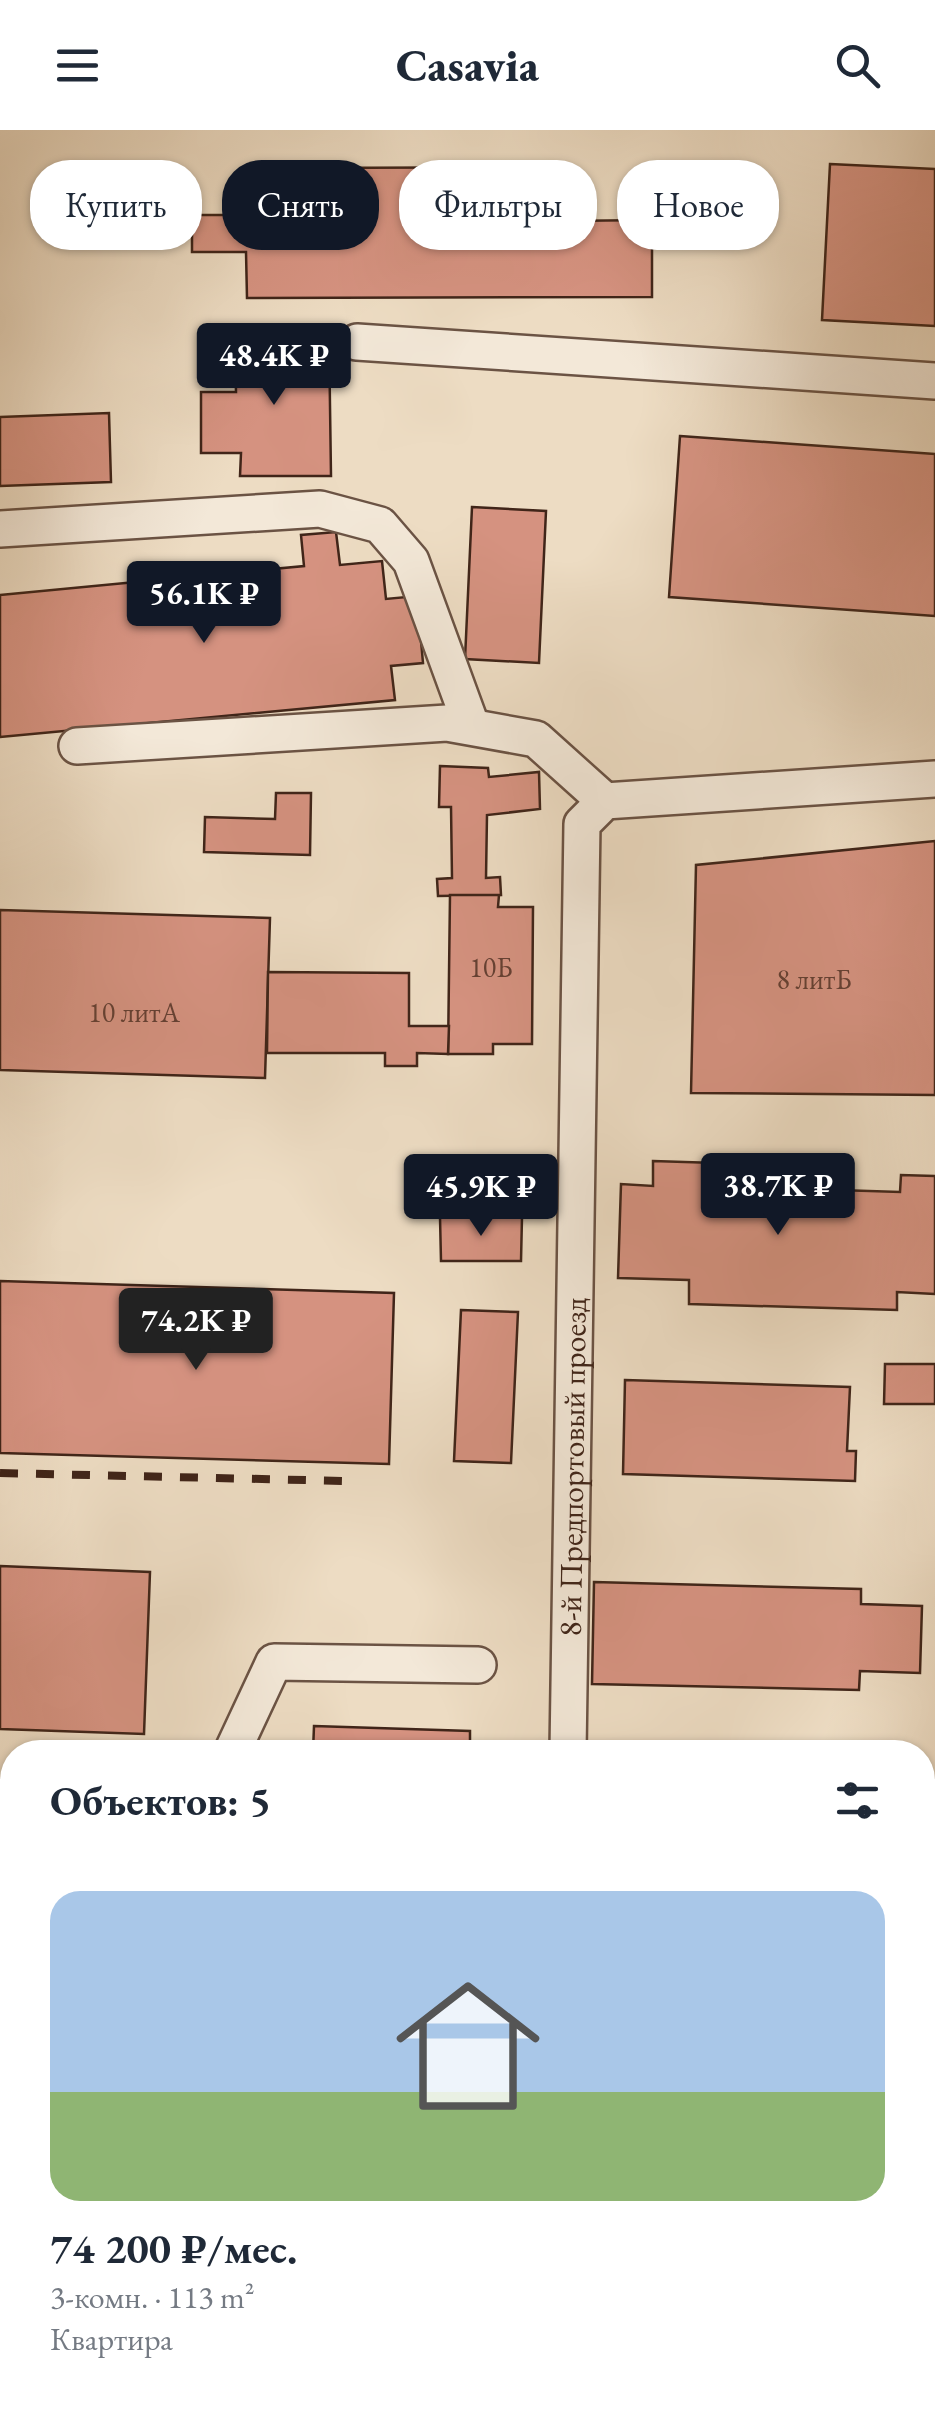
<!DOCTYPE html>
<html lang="ru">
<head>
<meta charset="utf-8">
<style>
	body { margin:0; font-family:"EB Garamond",serif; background:#f2f2f3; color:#1f2937; height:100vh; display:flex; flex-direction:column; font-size:38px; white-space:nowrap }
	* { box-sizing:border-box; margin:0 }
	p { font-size:32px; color:#747a83 }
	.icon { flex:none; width:55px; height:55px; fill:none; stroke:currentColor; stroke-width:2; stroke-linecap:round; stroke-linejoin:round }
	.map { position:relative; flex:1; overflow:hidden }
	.sheet { position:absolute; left:0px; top:1610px; width:935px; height:672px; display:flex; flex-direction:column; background:#fff; border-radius:40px 40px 0 0; box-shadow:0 2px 8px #0004 }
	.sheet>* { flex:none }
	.top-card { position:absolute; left:30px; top:30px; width:875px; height:90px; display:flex; gap:20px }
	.price { position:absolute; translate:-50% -85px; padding:0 22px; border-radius:10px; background:#111827; color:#fff; font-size:32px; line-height:65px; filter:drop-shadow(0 2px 5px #0008) }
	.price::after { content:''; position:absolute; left:50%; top:60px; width:30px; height:22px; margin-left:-15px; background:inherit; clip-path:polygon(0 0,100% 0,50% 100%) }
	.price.selected { background:#222; color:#fff }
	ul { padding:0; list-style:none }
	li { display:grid; align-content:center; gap:20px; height:530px; padding:0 50px }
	li span { display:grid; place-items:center; height:310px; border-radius:30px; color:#555 }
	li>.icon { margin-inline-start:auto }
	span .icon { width:180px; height:180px; fill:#fffc; stroke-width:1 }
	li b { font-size:42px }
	h2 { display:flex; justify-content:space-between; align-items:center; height:120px; padding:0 50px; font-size:42px }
	.chip { padding:0 35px; border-radius:40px; background:#fff; box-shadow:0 2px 8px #0004; font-size:35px; line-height:90px }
	.chip.selected { background:#111827; color:#fff }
	header { display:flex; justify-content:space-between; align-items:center; height:130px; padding:0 50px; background:#fff; font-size:45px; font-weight:800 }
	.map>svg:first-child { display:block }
</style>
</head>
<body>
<header><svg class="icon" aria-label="menu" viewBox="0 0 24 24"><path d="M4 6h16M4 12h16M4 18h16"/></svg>Casavia<svg class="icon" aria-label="search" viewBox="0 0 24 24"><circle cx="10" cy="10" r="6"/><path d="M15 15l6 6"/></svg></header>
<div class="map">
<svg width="935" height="2282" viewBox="0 0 935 2282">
	<rect width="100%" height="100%" fill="#eddcc3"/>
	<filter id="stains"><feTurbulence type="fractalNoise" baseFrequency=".002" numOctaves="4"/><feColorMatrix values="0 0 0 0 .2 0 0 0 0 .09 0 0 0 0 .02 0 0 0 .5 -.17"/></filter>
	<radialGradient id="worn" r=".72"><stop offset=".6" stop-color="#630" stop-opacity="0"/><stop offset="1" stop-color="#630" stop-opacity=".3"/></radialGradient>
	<g fill="#d59280" stroke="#402519" stroke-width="2.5">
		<polygon points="830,34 935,39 935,196 822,190"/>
		<polygon points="561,37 561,91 652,90 652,167 247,168 246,122 192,122 192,85 297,85 297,38"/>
		<polygon points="329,205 331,346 240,346 241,323 201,323 201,262 236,262 235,206"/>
		<polygon points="109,283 111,352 0,356 0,287"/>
		<polygon points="680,306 935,324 935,486 669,467"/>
		<polygon points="472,377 546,381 539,533 465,529"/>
		<polygon points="336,402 340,435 382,431 386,469 417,466 423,533 391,536 395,570 0,607 0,465 304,436 301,405"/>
		<polygon points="440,636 488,638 489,647 539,642 540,679 487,685 486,748 500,747 501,765 438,766 437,749 452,748 451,677 439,677"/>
		<polygon points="276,663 311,663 310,725 204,722 205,687 275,689"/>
		<polygon points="935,711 935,965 691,963 696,735"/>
		<polygon points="450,765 499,765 498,777 533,777 532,914 493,914 493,924 448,924"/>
		<polygon points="0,780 270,788 265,948 0,940"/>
		<polygon points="268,842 409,843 409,896 449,896 448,924 417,923 417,936 385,936 385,923 267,923"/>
		<polygon points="653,1031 776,1035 775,1058 900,1062 901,1045 935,1046 935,1164 897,1162 897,1180 689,1174 689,1150 618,1148 621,1054 653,1056"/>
		<polygon points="440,1087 522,1087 521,1131 441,1131"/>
		<polygon points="0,1151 394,1163 389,1334 0,1323"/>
		<polygon points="461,1180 518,1182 511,1333 454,1331"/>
		<polygon points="885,1234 935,1234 935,1274 884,1274"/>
		<polygon points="625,1250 850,1257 847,1321 856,1321 855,1351 623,1344"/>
		<polygon points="0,1436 150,1442 144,1604 0,1599"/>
		<polygon points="594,1452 861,1459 861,1474 922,1476 920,1543 860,1541 859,1560 592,1554"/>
		<polygon points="314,1596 470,1601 470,1622 313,1622"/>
		<rect x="0" y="1868" width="12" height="127"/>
		<rect x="922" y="1960" width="13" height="107"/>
	</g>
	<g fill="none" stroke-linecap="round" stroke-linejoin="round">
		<polyline stroke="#cab7a1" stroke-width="35" stroke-dasharray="35 18" stroke-linecap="butt" points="927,2273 935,1897"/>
		<defs>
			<g id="minor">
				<polyline points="357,212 935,251"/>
				<polyline points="0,399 320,379 380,395 411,431 471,595"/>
				<polyline points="77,616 447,593 536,609 605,671"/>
				<polyline points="232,1622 274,1532 478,1535"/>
				<path id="s1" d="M 568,1622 L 582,694 L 605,671 L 935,649"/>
				<polyline points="0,1810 12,1810"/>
				<polyline points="0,2042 12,2043"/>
				<polyline points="0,2263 12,2263"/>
				<polyline points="345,2270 345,2282"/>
				<polyline points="525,2270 935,2273"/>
			</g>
		</defs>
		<use href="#minor" stroke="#6b5344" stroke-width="40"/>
		<use href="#minor" stroke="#f3e8d8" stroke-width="35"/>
		<polyline stroke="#402519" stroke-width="8" stroke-dasharray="18 18" stroke-linecap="butt" points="0,1343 346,1351"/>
	</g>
	<g text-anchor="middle" stroke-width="10" stroke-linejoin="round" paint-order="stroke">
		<g font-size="28" fill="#654033">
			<text x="491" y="847">10Б</text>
			<text x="814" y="859">8 литБ</text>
			<text x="134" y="892">10 литА</text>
		</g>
		<g font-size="32" fill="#402519" stroke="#f3e8d8">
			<text dy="11" stroke="none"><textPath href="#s1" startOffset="285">8-й Предпортовый проезд</textPath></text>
		</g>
	</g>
	<rect width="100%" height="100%" filter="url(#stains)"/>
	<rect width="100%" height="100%" fill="url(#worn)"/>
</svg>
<b class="price" style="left:274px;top:278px">48.4K ₽</b>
<b class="price" style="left:204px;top:516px">56.1K ₽</b>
<b class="price" style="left:778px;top:1108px">38.7K ₽</b>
<b class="price" style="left:481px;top:1109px">45.9K ₽</b>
<b class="price selected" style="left:196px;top:1243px">74.2K ₽</b>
<div class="top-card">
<a class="chip">Купить</a>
<a class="chip selected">Снять</a>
<a class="chip">Фильтры</a>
<a class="chip">Новое</a>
</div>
<section class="sheet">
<h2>Объектов: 5<svg class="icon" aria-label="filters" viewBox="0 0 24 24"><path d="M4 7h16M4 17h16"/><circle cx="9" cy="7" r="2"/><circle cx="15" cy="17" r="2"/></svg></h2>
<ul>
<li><span style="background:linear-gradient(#a9c7e8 65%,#8fb573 0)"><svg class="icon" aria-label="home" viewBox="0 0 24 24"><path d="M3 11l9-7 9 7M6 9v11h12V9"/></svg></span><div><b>74 200 ₽/мес.</b><p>3-комн. · 113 m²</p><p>Квартира</p></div></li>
</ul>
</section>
</div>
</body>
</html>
